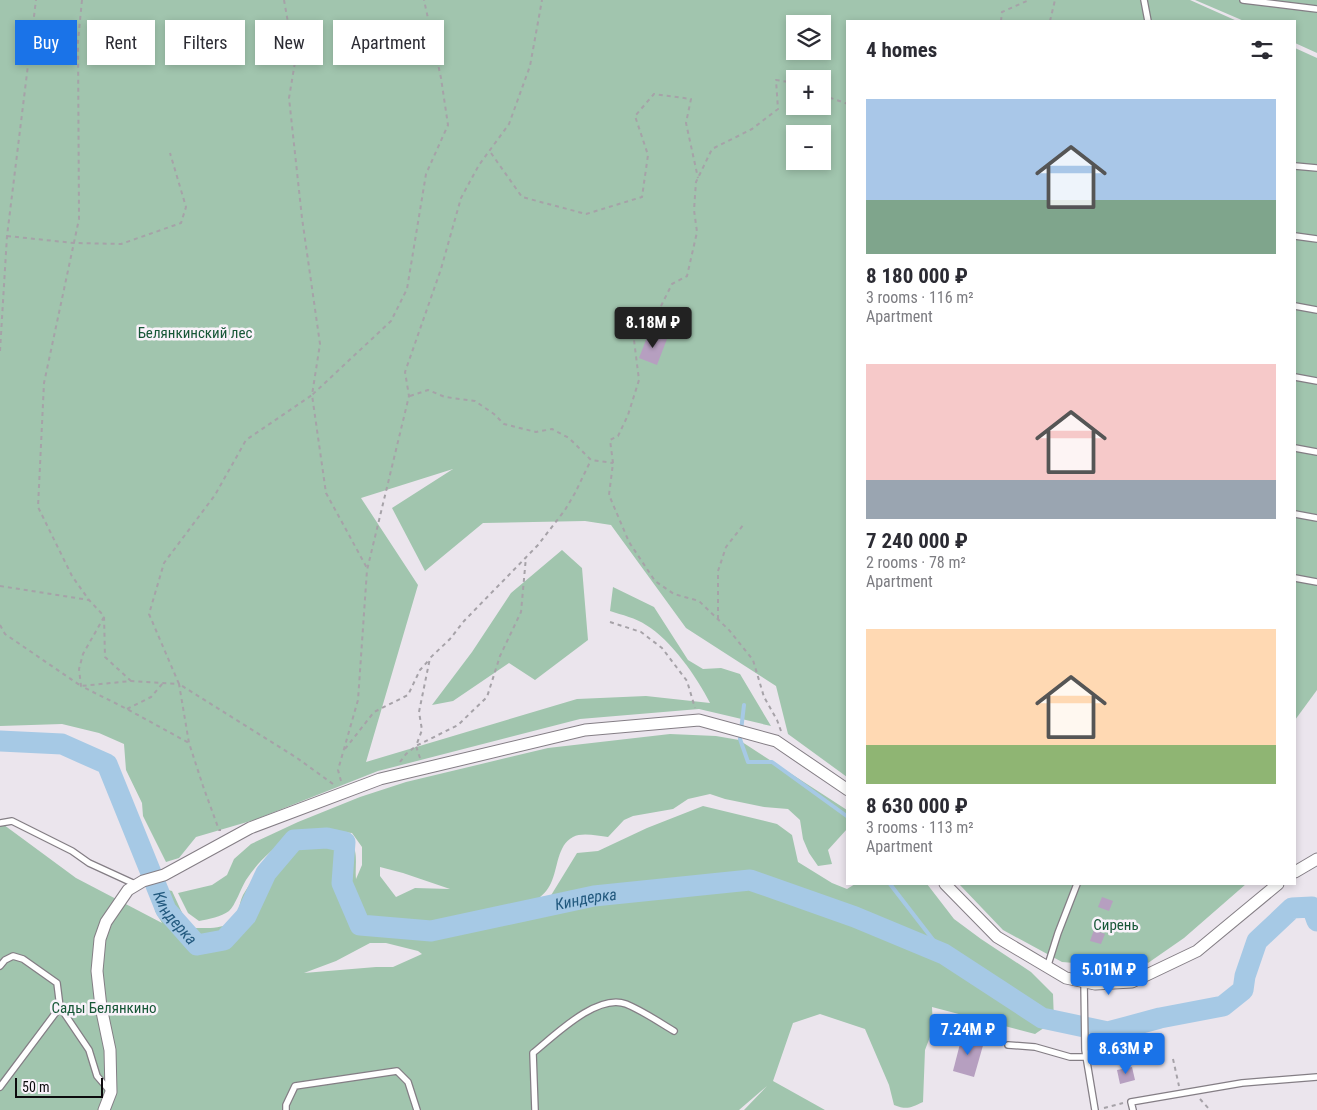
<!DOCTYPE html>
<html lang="en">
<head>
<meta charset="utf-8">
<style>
	body { margin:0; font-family:"Roboto Condensed",sans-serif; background:#f7f7f7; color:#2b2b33; height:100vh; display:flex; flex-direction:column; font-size:19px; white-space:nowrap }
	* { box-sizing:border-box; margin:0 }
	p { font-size:16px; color:#7c7c81 }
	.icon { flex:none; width:28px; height:28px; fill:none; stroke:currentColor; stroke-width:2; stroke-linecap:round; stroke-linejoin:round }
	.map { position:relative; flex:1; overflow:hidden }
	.side { position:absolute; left:846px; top:20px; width:450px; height:865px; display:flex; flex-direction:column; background:#fff; border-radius:0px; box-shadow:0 2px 8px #0003 }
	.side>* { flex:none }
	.guide { position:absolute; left:15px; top:20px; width:475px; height:45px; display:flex; gap:10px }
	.controls { position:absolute; left:786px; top:15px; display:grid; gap:10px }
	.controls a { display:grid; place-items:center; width:45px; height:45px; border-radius:0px; background:#fff; box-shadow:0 2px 8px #0003; font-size:25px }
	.scale { position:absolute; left:15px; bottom:12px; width:88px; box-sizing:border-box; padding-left:5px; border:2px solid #0d0b0d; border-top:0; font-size:14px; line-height:18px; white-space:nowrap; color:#0d0b0d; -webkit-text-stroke:4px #f9f2fa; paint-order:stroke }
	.price { position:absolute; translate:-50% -42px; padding:0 11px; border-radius:5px; background:#1a73e8; color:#fff; font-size:16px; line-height:32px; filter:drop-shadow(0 1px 2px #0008) }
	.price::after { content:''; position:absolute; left:50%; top:30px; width:15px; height:11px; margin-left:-8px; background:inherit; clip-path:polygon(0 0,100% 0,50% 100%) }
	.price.active { background:#222; color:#fff }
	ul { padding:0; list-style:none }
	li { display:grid; align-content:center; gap:10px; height:265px; padding:0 20px }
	li span { display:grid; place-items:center; height:155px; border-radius:0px; color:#555 }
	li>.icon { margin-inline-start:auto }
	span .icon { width:90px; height:90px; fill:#fffc; stroke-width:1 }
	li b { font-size:21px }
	h2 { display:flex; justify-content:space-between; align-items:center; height:60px; padding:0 20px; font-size:21px }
	.pill { padding:0 18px; border-radius:0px; background:#fff; box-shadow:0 2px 8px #0003; font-size:18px; line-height:45px }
	.pill.active { background:#1a73e8; color:#fff }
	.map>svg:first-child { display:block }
</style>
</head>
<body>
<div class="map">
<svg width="1317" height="1110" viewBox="0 0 1317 1110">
	<rect width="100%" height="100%" fill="#ebe5ed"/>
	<g fill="#a1c5ae" fill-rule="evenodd">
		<path d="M 0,0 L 1190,0 L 1237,21 L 848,21 L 847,777 L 788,734 L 776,686 L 686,628 L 611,525 L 585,521 L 483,523 L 425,571 L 392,508 L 453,469 L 361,498 L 418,585 L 366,762 L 577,699 L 646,696 L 710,703 C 697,677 671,640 646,625 C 636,618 622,615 610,611 L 613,587 L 654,607 L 688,660 L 703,669 L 721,668 L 740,674 L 771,726 L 699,709 L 580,719 L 378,771 L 254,820 L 196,837 L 179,858 L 166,862 L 143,816 L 142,803 L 126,770 L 124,744 L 99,733 L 62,724 L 0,726 ZM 795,24 L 822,24 L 822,51 L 795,51 ZM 795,79 L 822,79 L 822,106 L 795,106 ZM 795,134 L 822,134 L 822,161 L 795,161 Z"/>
		<polygon points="1195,0 1317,0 1317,53 1295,43 1295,21 1244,21"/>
		<polygon points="1295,48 1317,58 1317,690 1295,720"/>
		<polygon points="562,550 582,568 588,640 535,680 509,663 453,701 432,705 472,652 511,593"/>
		<path d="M 670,734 L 716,736 L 739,740 L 847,810 L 847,829 L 828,850 L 832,864 L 818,866 L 809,853 L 803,839 L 800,820 L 788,809 L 764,807 L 725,799 L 710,794 L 688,799 L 673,809 L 633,816 L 624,820 L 608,837 C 598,836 582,832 573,837 C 557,845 558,869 551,883 C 548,890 542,896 536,900 L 550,897 L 577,853 L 598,851 L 647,828 L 703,806 L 777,824 L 792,835 L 798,862 L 832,883 L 847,889 L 855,884 L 927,884 L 954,919 L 981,939 L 1031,972 L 1053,994 L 1054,1021 L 1035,1034 L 932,1007 L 933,1029 L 925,1050 L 923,1102 C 910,1108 907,1110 894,1105 L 889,1085 L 865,1029 L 820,1014 L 793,1023 L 773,1081 L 825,1110 L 744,1110 L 767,1086 L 739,1110 L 0,1110 L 0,822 L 76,878 L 162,923 L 155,911 L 153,893 L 164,889 L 172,891 L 184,917 L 195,928 C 206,928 220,929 230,923 C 240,916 238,905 243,895 C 255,873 275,857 291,838 C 273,847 257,863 246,880 C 241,888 235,906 229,911 C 221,917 209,919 199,921 L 188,913 L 178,893 L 212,885 L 227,875 L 234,859 L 251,844 L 298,822 L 360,797 L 406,782 L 548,748 ZM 330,831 L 352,833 L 362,847 L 362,865 L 356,879 C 355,870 357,860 355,851 C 348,827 313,837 295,835 L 299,832 ZM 380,867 L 403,873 L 450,889 L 415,888 L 396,897 L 380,876 ZM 370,943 L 386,943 L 418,951 L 422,954 L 393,967 L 376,967 L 304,973 L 336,961 Z"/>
		<polygon points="959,884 1246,884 1184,938 1148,963 1143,959 1137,968 1062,962 1003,930"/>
	</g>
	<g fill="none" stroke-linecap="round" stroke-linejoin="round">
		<g stroke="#a6c9e5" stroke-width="4">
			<polyline points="744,705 740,739 748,762 772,762 848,817"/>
			<polyline points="890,884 944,954"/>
		</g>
		<path stroke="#a6c9e5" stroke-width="21" id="s1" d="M 0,741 L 62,744 L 107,764 L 166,910 L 197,945 L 224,940 L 246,916 L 266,873 L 294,840 L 327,838 L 345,842 L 342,883 L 360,925 L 431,931 L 594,896 L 750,880 L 855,917 L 944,954 L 1042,1018 L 1108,1032 L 1160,1018 L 1223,1006 L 1243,990 L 1245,976 L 1257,941 L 1292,908 L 1312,907 L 1317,921"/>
	</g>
	<g fill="#b69fc0">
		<polygon points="649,332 667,339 657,365 639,358"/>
		<polygon points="1102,897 1113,901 1109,911 1098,907"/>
		<polygon points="1094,930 1105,934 1101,944 1090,941"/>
		<polygon points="962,1036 984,1042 974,1077 953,1071"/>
		<polygon points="1132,1067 1135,1080 1120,1084 1117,1070"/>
	</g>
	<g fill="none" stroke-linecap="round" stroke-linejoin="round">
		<defs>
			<g id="service">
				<polyline points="1144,0 1148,21"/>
				<polyline points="1243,0 1317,9"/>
				<polyline points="1295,166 1317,168"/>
				<polyline points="1295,236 1317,239"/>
				<polyline points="1295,306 1317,310"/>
				<polyline points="1295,377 1317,381"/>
				<polyline points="1295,448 1317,452"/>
				<polyline points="1295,514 1317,518"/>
				<polyline points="1295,578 1317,582"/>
				<polyline points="0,823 12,821 72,851 89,863 137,885"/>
				<polyline points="0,966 5,960 13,956 23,959 57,983 60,1007 89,1050 97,1076 109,1090"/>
				<polyline points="1047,968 1058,933 1077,884"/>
				<polyline points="1084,981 1085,1050 1095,1110"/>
				<polyline points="1008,1045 1035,1047 1070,1057 1087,1057"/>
				<polyline points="0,1087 60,1007"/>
				<polyline points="286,1110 286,1105 295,1086 397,1071 408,1082 417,1110"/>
				<path d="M 535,1110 L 533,1053 C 554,1036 597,993 626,1004 C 643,1011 659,1022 674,1031"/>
				<polyline points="1133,1110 1131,1102 1242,1083 1317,1077"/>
			</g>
			<g id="minor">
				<polyline points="1295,872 1317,859"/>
				<polyline points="945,884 997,937 1066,978 1095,984 1132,982 1197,951 1278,884"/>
				<polyline points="104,1110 111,1092 110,1050 101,1007 97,971 100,939 106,922 128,890 143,881 164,875 250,828 380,779 585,730 699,720 776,741 848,790"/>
			</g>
		</defs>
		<use href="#service" stroke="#847e85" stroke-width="8"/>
		<use href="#minor" stroke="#847e85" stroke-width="13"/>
		<g stroke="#a6a2a8" stroke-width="2" stroke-dasharray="4 4" stroke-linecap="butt">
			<polyline points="82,0 78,41 79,219 44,383 38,507 72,576 89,600 104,616 105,657 131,681"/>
			<polyline points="284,0 295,62 289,98 302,218 320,344 312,395 391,321 407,289 426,174 448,125 441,78 424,0"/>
			<polyline points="1001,21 1002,12 1029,0"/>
			<polyline points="1050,21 1055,0"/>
			<polyline points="822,95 848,104"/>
			<polyline points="491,153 522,197 586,214 642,197 648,155 635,116 654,94 691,99 686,123 698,178"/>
			<polyline points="7,236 74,243 121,244 181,223 186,207 170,153"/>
			<polyline points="0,351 7,236 36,0"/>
			<polyline points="410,396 428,390 445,397 475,401 494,414 504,424 536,432 552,429 569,438 591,460 613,463"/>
			<polyline points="0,586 89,600"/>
			<polyline points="104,617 83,654 79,669 81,686 127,709 189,743"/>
			<polyline points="718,619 718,571 726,547 744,524"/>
			<polyline points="610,622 641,632 662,648 687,681 695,708"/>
			<polyline points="0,625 5,634 81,686 131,681 179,684 189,743 203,786 219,830 221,830"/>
			<polyline points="127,709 151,697 163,683"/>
			<polyline points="781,731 777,720 764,697 753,660 729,630 699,601 674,594 655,581 629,542 609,495 613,463 610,440 618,436 628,415 639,380 634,340 657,314 672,284 687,276 697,232 694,210 696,182 712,149 752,129 778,109 776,80 795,83"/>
			<polyline points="345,749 374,712 408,695 420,670 429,660"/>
			<polyline points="420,758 416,746 422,730 419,712 430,658 450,639 464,621 538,545 565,510 575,493 591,460"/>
			<polyline points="400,762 406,754 416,746 458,725 487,697 500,656 521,612 526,557"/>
			<polyline points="341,781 338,770 358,700 367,570 409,396 405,372 441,269 461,198 479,165 509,124 530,66 542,0"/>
			<polyline points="333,784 297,758 179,684 149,614 164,563 215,495 246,440 312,395 326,493 367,568"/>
			<polyline points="1173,1059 1179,1086"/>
			<polyline points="1200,1099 1209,1109"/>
			<polyline points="1104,1108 1123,1103"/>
		</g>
		<use href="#service" stroke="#fff" stroke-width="5.5"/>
		<use href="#minor" stroke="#fff" stroke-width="11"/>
	</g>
	<g text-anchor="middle" stroke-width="5" stroke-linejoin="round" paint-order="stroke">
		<g font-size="15" fill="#175737" stroke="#f9f2fa">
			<text x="195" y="338">Белянкинский лес</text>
			<text x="1116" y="930">Сирень</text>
			<text x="104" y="1013">Сады Белянкино</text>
		</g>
		<g font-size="16" font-style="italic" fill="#22597e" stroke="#f9f2fa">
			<text dy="6" stroke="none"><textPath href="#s1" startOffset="834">Киндерка</textPath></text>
			<text dy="6" stroke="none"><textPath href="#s1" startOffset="280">Киндерка</textPath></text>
		</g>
	</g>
</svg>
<div class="controls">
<a><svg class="icon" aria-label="layers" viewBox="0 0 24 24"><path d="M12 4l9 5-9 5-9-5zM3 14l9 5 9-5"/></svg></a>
<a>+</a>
<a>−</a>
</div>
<div class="scale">50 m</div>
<b class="price active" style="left:653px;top:349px">8.18M ₽</b>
<b class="price" style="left:1109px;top:996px">5.01M ₽</b>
<b class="price" style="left:968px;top:1056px">7.24M ₽</b>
<b class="price" style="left:1126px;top:1075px">8.63M ₽</b>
<div class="guide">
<a class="pill active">Buy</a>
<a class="pill">Rent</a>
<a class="pill">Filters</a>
<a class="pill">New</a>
<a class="pill">Apartment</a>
</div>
<section class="side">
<h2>4 homes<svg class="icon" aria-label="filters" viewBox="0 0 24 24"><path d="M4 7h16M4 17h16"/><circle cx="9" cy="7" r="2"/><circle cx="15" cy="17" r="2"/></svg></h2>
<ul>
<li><span style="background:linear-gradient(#a9c7e8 65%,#7fa58c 0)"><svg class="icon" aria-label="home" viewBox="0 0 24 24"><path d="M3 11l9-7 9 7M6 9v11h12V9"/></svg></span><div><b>8 180 000 ₽</b><p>3 rooms · 116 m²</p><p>Apartment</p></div></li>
<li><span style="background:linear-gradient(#f6c9c9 75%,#9aa5b1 0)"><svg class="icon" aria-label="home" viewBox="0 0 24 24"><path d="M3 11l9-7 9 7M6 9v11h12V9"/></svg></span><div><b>7 240 000 ₽</b><p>2 rooms · 78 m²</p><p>Apartment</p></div></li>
<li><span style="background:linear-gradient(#ffd9b3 75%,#8fb573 0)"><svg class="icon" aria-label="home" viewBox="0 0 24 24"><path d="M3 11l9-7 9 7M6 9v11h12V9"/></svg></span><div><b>8 630 000 ₽</b><p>3 rooms · 113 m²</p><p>Apartment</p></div></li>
</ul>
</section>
</div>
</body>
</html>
